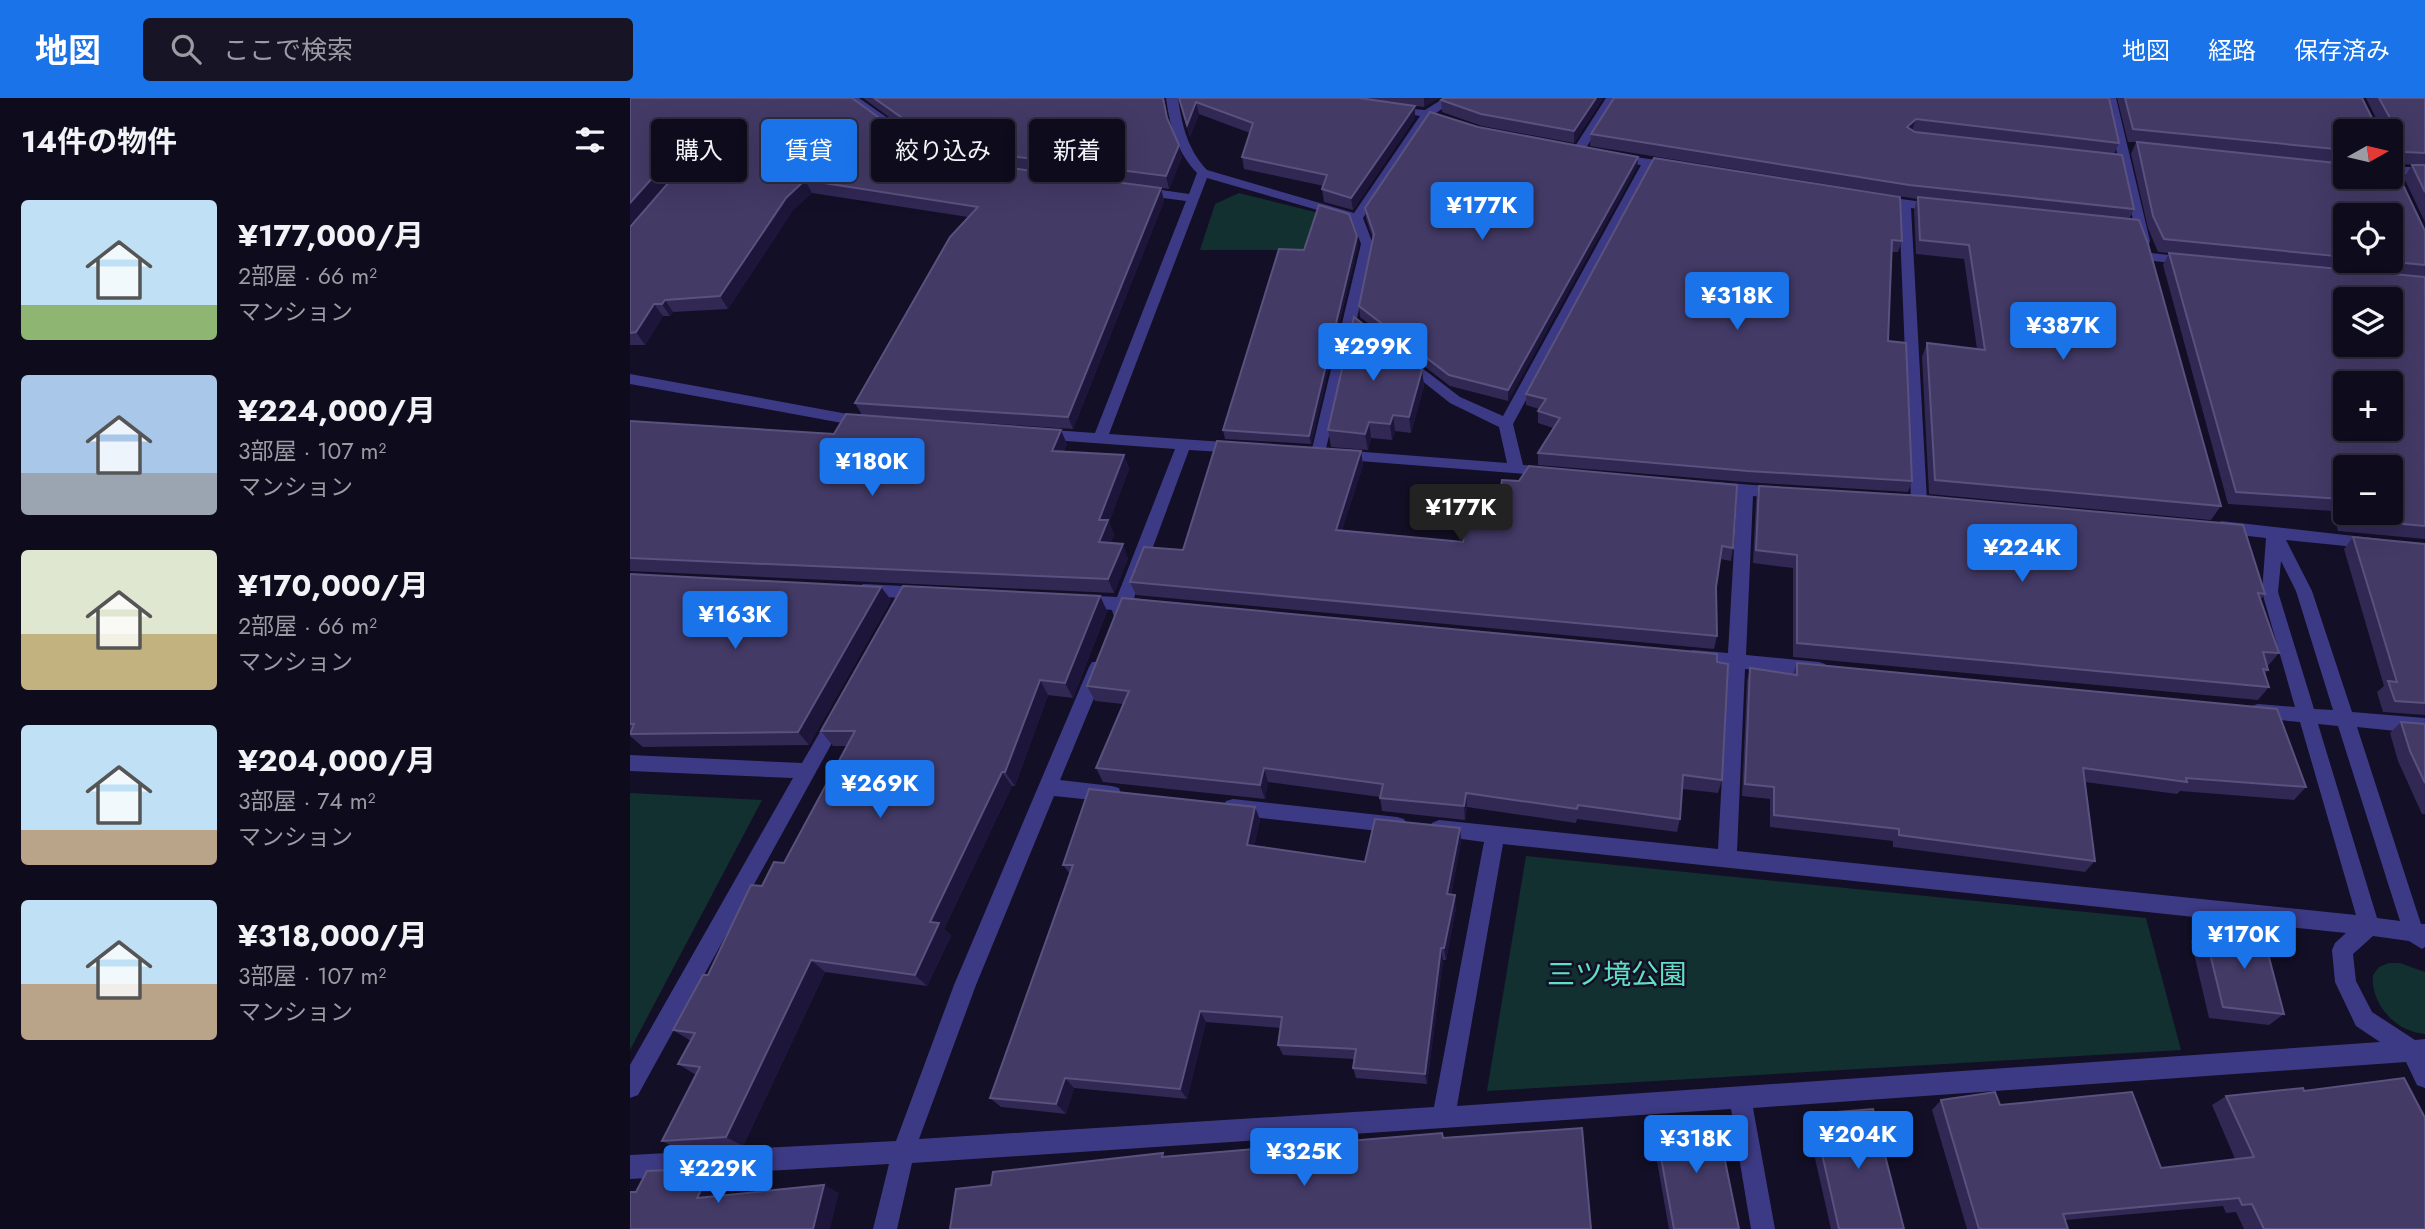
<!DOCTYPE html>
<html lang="ja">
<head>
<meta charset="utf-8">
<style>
	body { margin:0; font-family:Jost,"Noto Sans JP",sans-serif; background:#171425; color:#f1f3f6; height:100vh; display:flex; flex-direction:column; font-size:26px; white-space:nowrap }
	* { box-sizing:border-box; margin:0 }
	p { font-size:23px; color:#9b9ba3 }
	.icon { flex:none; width:38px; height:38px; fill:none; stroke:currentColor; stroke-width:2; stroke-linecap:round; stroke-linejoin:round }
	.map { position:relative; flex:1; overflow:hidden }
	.details { display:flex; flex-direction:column; background:#0e0b1c; width:630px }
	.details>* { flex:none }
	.top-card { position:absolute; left:21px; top:21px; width:665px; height:63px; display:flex; gap:14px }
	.needle { width:46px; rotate:82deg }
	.buttons { position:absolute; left:1703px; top:21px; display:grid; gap:14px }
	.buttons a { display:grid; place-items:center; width:70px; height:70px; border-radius:7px; background:#0e0b1c; box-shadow:0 7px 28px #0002,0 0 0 2px #2e2b3b; font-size:35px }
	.price { position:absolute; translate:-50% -60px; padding:0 16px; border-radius:7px; background:#1a73e8; color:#fff; font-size:23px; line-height:46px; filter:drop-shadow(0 2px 4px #0008) }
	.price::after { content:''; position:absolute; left:50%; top:42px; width:21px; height:16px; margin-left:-10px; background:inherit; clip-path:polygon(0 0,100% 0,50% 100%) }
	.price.selected { background:#222; color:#fff }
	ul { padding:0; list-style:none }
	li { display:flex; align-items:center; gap:21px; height:175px; padding:0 21px }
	li span { display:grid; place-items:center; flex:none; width:196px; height:140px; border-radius:7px; color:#555 }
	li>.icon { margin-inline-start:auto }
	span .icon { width:84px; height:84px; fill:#fffc; stroke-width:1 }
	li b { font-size:30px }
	h2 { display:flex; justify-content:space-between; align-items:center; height:84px; padding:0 21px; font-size:30px }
	.tag { padding:0 24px; border-radius:7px; background:#0e0b1c; box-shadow:0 7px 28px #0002,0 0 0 2px #2e2b3b; font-size:24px; line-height:63px }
	.tag.selected { background:#1a73e8; color:#fff }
	header { display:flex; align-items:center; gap:42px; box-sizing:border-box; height:98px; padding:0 35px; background:#1a73e8; color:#fff }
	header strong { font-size:33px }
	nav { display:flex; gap:38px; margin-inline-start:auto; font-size:24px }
	.search { width:490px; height:63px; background:#171425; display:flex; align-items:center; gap:18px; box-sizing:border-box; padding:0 24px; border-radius:7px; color:#9b9ba3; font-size:26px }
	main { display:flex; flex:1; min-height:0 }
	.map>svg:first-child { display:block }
</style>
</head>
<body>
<header>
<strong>地図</strong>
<div class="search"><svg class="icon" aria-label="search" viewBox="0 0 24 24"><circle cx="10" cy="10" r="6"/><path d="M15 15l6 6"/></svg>ここで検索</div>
<nav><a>地図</a><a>経路</a><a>保存済み</a></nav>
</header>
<main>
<section class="details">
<h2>14件の物件<svg class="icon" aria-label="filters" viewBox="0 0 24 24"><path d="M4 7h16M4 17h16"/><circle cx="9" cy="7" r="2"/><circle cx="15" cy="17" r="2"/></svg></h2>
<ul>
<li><span style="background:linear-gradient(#bfe0f5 75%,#8fb573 0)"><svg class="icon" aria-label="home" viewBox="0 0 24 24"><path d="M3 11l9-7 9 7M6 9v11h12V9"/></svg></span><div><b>¥177,000/月</b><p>2部屋 · 66 m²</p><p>マンション</p></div></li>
<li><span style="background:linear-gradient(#a9c7e8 70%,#9aa5b1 0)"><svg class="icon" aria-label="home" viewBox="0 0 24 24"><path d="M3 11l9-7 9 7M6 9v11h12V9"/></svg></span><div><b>¥224,000/月</b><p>3部屋 · 107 m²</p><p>マンション</p></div></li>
<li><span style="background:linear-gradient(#dfe7d0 60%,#c2b280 0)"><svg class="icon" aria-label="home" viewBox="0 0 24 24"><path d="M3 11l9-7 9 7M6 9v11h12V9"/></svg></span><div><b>¥170,000/月</b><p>2部屋 · 66 m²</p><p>マンション</p></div></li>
<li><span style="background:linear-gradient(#bfe0f5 75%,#b9a48a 0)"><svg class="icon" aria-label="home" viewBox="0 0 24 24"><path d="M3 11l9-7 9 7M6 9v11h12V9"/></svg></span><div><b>¥204,000/月</b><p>3部屋 · 74 m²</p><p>マンション</p></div></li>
<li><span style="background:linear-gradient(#bfe0f5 60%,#b9a48a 0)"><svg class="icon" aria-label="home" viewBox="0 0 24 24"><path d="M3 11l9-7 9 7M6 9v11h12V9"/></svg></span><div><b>¥318,000/月</b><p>3部屋 · 107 m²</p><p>マンション</p></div></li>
</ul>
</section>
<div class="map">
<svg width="1795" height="1131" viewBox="0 0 1795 1131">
	<rect width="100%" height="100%" fill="#130f26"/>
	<g fill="#12302f">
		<polygon points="609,95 725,124 717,152 570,152 585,106"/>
		<polygon points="0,695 132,702 0,952"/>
		<polygon points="896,758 1516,820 1551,952 857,993"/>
		<path d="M 1759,865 L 1770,865 L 1795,874 L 1795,936 C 1766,934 1740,906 1743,877 L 1749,869 Z"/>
	</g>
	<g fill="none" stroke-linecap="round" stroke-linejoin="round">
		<g fill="#3d3a85" fill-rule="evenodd">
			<polygon points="215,0 229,0 302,51 292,54"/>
			<path d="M 536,0 L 548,0 C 552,28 558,52 577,72 L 724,115 L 790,18 L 760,13 L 760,9 L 795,12 L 814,0 L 828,0 L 806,15 L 823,22 L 823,26 L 800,21 L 733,120 L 743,146 L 727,220 L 747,237 L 740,241 L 724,232 L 694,359 L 689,360 L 681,355 L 731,146 L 722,122 L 577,80 L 479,336 L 608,345 L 616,350 L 608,355 L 559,352 L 504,500 L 519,502 L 521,507 L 519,512 L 499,513 L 496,519 L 484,519 L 482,512 L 444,508 L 442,503 L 444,498 L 450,497 L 487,499 L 545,351 L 409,341 L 402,336 L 409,331 L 465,335 L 556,103 L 511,97 L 505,93 L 511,89 L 559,96 L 567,75 C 547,54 540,29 536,0 Z"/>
			<polygon points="976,0 988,0 952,56 944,56 942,53"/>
			<polygon points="1474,0 1486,0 1520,143 1519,146 1509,146 1508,143"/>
			<polygon points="986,56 1045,65 1051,69 1045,73 1022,69 883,326 893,367 923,370 926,374 923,378 704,361 701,357 709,352 877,365 869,329 820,305 767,263 769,260 779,260 830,299 873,318 1011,67 982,63 980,60"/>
			<rect x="1760" y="69" width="35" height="8"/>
			<polygon points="1249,98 1308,106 1314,110 1308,114 1281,110 1297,403 1289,409 1281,403 1269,108 1245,105 1245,99"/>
			<polygon points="1521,155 1558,159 1565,163 1558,167 1516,162 1516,156"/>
			<polygon points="0,276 234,319 241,324 234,329 0,286"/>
			<path d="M 1086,384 L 1148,389 L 1156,395 L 1148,401 L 1123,398 L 1116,557 L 1189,564 L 1195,566 L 1198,571 L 1195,576 L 1189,578 L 1115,571 L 1107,753 L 1726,817 L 1670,624 L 1628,620 L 1622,618 L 1619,613 L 1622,608 L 1628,606 L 1665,609 L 1632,494 L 1636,440 L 1591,435 L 1583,429 L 1591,423 L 1751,441 L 1753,445 L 1745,451 L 1656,442 L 1682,493 L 1722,614 L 1795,620 L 1795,636 L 1727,629 L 1791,826 L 1795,826 L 1795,849 L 1792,851 L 1779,843 L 1743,838 L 1723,856 L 1726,883 L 1742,914 L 1785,942 L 1795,941 L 1795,990 L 1787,987 L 1776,964 L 1123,1010 L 1145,1131 L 1121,1131 L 1101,1011 L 282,1065 L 267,1131 L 243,1131 L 259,1066 L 0,1081 L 0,1057 L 266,1043 L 324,887 L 459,569 L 462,564 L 474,564 L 477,569 L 430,682 L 482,688 L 489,690 L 491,696 L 489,702 L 482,704 L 424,698 L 346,887 L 289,1041 L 804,1009 L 854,744 L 802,737 L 799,731 L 802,725 L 809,722 L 1088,751 L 1098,569 L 1057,564 L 1054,559 L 1057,554 L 1063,552 L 1098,555 L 1107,397 L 1080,394 L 1078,390 L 1080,386 ZM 1651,463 L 1666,493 L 1703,612 L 1684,611 L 1648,494 ZM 1688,626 L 1708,628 L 1770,823 L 1747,820 ZM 873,746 L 1716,835 L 1705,845 L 1702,852 L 1705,884 L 1726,928 L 1750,944 L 827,1008 Z"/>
			<polygon points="233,486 293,489 299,490 301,495 299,500 293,501 233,498 225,492"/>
			<polygon points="207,613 213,615 216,620 213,625 8,997 0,1000 0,967 163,680 0,673 0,657 172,665 201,615"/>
			<polygon points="603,701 767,719 774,721 777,727 774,733 767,735 603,717 596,715 593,709 596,703"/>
		</g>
	</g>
	<g fill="#312854" fill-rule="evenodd">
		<polygon points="0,0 277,40 342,65 531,90 534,103 443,331 232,317 225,305 338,119 182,95 163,112 98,211 43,214 40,218 33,218 15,247 0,247 0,129 80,36"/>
		<polygon points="233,0 534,0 538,22 552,59 539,91 355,66 293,44"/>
		<polygon points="549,0 809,0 794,9 769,6 785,8 785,20 723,112 694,104 692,91 694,88 614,71 612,59 620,35 569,16 560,39"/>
		<polygon points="814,0 973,0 944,45 852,28 812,14 811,2"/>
		<polygon points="1479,0 1489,45 1484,56 1504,111 1499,121 1591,408 1581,422 1299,396 1292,259 1297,245 1347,251 1334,161 1286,156 1284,113 1287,101 960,48 961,36"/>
		<path d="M 1487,0 L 1732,0 L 1743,22 L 1747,22 L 1736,0 L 1795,0 L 1795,124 L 1774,80 L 1782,67 L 1792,67 L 1768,66 L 1765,64 L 1764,68 L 1795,133 L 1795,441 L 1708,433 L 1703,413 L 1598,406 L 1533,167 L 1539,155 L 1528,154 L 1518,130 L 1501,56 L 1506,44 L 1498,44 ZM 1715,33 L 1760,79 L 1715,65 ZM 1715,117 L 1760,163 L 1715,163 ZM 1715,369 L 1760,415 L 1715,415 Z"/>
		<polygon points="848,29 1008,59 1007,69 878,303 820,288 730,219 729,208 743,141 736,120 735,110"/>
		<polygon points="1024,60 1272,143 1268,154 1262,154 1258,243 1282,383 1278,394 1115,384 908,367 908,355 923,330 908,325 908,313 909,311 896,307 896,296"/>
		<polygon points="727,138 728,146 681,346 595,341 593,332 674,152"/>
		<polygon points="792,272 794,288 781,335 765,333 762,342 741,340 738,352 701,349 698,332"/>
		<polygon points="0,323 204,336 437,346 433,354 494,357 499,371 479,424 484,437 480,445 498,460 484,495 0,473"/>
		<polygon points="731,353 733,367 712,432 833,444 838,411 1103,450 1101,463 1090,461 1086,489 1087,538 1084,551 506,497 500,484 553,452"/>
		<polygon points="1129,388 1635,496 1631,501 1649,555 1637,569 1638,572 1635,576 1639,589 1628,602 1163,559 1163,470 1123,465 1126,402"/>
		<polygon points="1723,439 1795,446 1795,617 1753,614 1747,594 1754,588 1714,451"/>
		<polygon points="0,476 251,489 261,502 179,647 13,649 0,638"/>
		<polygon points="470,498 477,513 443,600 418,597 385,688 382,688 314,831 321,838 297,888 195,874 113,1048 50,1052 32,1043 66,977 48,966 61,943 43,932 132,788 154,765 217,648 203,648 191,633"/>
		<polygon points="492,500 1092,682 1088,695 1052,691 1050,721 1047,734 947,721 946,725 837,709 835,722 752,713 750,699 638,684 635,701 473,684 466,670 493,606 465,603 457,588"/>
		<polygon points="1167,565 1676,689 1664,702 1550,693 1547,696 1455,684 1465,763 1455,774 1263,749 1263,743 1140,729 1140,701 1112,698 1117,583 1120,570 1163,576"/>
		<polygon points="1771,624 1795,626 1795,716 1792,716 1768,663 1760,635"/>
		<polygon points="625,709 630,722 624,749 735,764 830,730 831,743 821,797 826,810 816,862 813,862 797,986 726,980 723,970 724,961 653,957 648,947 651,930 576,924 557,1001 444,990 436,1016 371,1009 360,1000 440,776 433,767"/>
		<polygon points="1574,831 1654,916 1639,927 1579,920 1561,843"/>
		<polygon points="1674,993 1795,1131 1614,1131 1606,1114 1596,1115 1593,1108 1435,1122 1438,1131 1337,1131 1302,1012 1311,1002 1370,1007 1531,1070 1605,1061 1582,1007 1596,998"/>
		<polygon points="1183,1016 1274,1131 1201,1131 1177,1025"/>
		<polygon points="1025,1026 1109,1131 1039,1131 1022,1035"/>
	</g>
	<g fill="#1d163a">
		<polygon points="794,0 809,0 794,9"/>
		<polygon points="966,0 973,0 944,45 944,33"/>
		<polygon points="566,4 569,16 560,39 557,27"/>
		<polygon points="785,8 785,20 723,112 721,100"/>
		<polygon points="1286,21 1282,33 1277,29"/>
		<polygon points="72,24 79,36 0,127 0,105"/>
		<polygon points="549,47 552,59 539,91 536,78"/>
		<polygon points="1008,59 1007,69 878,303 878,292"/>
		<polygon points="175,82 182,95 163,112 98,211 90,198 156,100"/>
		<polygon points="531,90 534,103 443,331 438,319"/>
		<polygon points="727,138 728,146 681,346 679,338"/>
		<polygon points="35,202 43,214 40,218 32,206"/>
		<polygon points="24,206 33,218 15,247 6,234"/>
		<polygon points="792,272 794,288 781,335 779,319"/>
		<polygon points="763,317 765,333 762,342 760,326"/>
		<polygon points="739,324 741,340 738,352 735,336"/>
		<polygon points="431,332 437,346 428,368 422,353"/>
		<polygon points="731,353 733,367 708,445 706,432"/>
		<polygon points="494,357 499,371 479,424 484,437 475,459 469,444 469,422"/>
		<polygon points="493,446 498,460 484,495 478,481"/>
		<polygon points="251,489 261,502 179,647 168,634"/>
		<polygon points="470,498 477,513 443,600 435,585"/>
		<polygon points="410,582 418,597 385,688 375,674"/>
		<polygon points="634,670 638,684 635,701 630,687"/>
		<polygon points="372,674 382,688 314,831 321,838 297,888 285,877 300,824"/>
		<polygon points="836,695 837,709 835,722 834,708"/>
		<polygon points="625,709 630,722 622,760 617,747"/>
		<polygon points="830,730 831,743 819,809 817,796"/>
		<polygon points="825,797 826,810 816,862 814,850"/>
		<polygon points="811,850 813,862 797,986 795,976"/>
		<polygon points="181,862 195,874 113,1048 96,1039"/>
		<polygon points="570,913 576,924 557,1001 550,991"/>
		<polygon points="435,980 444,990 436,1016 426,1006"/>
		<polygon points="82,1070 99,1078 85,1108 67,1100"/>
		<polygon points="194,1087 209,1095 200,1131 183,1131"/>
	</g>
	<g fill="#433a66" stroke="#5a527e" stroke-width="2" fill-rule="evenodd">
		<polygon points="0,0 222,0 277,40 342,65 531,90 438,319 225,305 320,139 348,109 175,82 156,100 90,198 35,202 32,206 24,206 6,234 0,235 0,129 86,30 86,26 72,24 0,105"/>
		<polygon points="244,0 533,0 537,20 549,47 536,78 350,54 288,31"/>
		<polygon points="549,0 729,0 785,8 721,100 692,91 697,77 612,59 623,25 566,4 557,27"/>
		<polygon points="814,0 966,0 944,33 851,16 811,2"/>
		<polygon points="984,0 1479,0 1489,45 1286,21 1277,29 1285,34 1492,57 1504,111 1279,87 961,36"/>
		<polygon points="1495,0 1732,0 1743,22 1759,23 1760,20 1749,0 1795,0 1795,55 1775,54 1767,49 1764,68 1795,133 1795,167 1754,163 1760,163 1760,117 1715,117 1715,159 1534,141 1523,118 1507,44 1715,66 1715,79 1760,79 1760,33 1715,33 1715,52 1503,31"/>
		<polygon points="800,14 848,29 1008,59 878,292 819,277 729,208 744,136 735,110"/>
		<polygon points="1024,60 1270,99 1272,143 1262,142 1258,243 1276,245 1282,383 1118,373 908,355 930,320 908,313 916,301 896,296"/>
		<polygon points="1782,67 1795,67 1795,94"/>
		<polygon points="1288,99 1509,122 1518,146 1591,408 1305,382 1297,245 1355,252 1339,147 1290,142"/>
		<polygon points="689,107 719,116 727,138 679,338 593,332 649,151 674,152"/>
		<path d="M 1539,155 L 1795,179 L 1795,428 L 1718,421 L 1716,415 L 1760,415 L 1760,369 L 1715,369 L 1715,412 L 1712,401 L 1606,394 ZM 1715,201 L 1760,201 L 1760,247 L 1715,247 ZM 1715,285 L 1760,285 L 1760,331 L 1715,331 Z"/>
		<polygon points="724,219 792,272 779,319 763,317 760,326 739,324 735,336 698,332"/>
		<polygon points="216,316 431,332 422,353 494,357 469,422 478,422 469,444 493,446 478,481 0,460 0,323 204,336"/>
		<polygon points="587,343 731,353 706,432 833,444 838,411 867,413 872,382 889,383 899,368 1107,387 1103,450 1092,448 1086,489 1087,538 500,484 514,449 553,452"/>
		<polygon points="1129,388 1294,398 1613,427 1635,496 1628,495 1649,555 1633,554 1638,572 1633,571 1639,589 1167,545 1167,457 1126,452"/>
		<polygon points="1723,439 1795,446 1795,605 1765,603 1758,583 1767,584"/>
		<polygon points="0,476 251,489 168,634 0,636 4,626 0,626"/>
		<polygon points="273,488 470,498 435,585 410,582 375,674 372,674 300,824 309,825 285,877 181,862 96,1039 32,1043 70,969 48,966 65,935 43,932 73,877 78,877 121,787 132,788 144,764 154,765 225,633 191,633"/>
		<polygon points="492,500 1087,556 1087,564 1098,566 1092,682 1053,677 1050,721 948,707 947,711 836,695 834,708 750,700 753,686 634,670 630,687 466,670 499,593 457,588"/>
		<polygon points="1167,565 1647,611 1676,689 1556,680 1557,684 1453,670 1465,763 1269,737 1269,731 1144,717 1144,689 1115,686 1120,570 1167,577"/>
		<polygon points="1771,624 1795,626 1795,685 1780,653"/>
		<polygon points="459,691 625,709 617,747 735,764 745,721 830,730 817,796 825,797 814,850 811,850 795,976 723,970 726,951 648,947 652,919 570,913 550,991 435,980 426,1006 360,1000 443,767 433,767"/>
		<polygon points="1574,831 1633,837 1654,916 1593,909"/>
		<polygon points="1774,980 1795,1020 1795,1131 1634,1131 1622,1106 1612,1107 1609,1100 1433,1116 1438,1131 1349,1131 1311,1002 1365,994 1370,1007 1502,994 1531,1070 1624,1059 1596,998 1673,990 1674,993"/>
		<polygon points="1243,1011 1274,1131 1209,1131 1183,1016"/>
		<polygon points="1086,1019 1109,1131 1044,1131 1025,1026"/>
		<polygon points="952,1030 961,1131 320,1131 326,1091 361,1087 363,1074 533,1055 532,1059 812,1035 813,1040"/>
		<polygon points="82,1070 67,1100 194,1087 183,1131 0,1131 0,1094 6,1094 17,1073"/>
	</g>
	<g text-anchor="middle" stroke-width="5" stroke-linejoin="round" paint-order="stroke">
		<g font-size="28" fill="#5fe0c0" stroke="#130f26">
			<text x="987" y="886">三ツ境公園</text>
		</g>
	</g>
</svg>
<div class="buttons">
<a><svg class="needle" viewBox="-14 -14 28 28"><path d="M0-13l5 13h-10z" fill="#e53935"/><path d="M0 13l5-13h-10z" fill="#9b9ba3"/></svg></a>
<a><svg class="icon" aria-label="locate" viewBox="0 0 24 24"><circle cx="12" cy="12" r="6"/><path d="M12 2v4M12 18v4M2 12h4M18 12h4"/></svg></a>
<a><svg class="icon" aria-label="layers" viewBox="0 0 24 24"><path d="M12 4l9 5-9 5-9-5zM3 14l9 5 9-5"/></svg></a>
<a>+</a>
<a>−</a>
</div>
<b class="price" style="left:852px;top:144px">¥177K</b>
<b class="price" style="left:1107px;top:234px">¥318K</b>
<b class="price" style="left:1433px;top:264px">¥387K</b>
<b class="price" style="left:743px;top:285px">¥299K</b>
<b class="price" style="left:242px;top:400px">¥180K</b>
<b class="price selected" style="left:831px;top:446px">¥177K</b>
<b class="price" style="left:1392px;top:486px">¥224K</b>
<b class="price" style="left:105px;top:553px">¥163K</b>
<b class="price" style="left:250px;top:722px">¥269K</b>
<b class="price" style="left:1614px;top:873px">¥170K</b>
<b class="price" style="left:1228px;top:1073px">¥204K</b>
<b class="price" style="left:1066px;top:1077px">¥318K</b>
<b class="price" style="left:674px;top:1090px">¥325K</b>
<b class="price" style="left:88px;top:1107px">¥229K</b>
<div class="top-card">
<a class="tag">購入</a>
<a class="tag selected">賃貸</a>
<a class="tag">絞り込み</a>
<a class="tag">新着</a>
</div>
</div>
</main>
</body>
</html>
